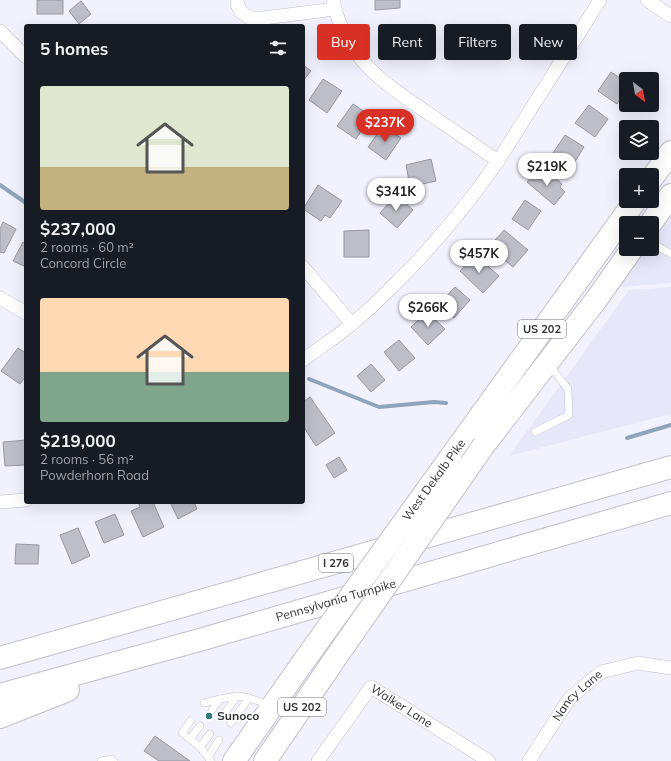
<!DOCTYPE html>
<html lang="en">
<head>
<meta charset="utf-8">
<style>
	body { margin:0; font-family:Mulish,sans-serif; background:#20242c; color:#f1f3f6; height:100vh; display:flex; flex-direction:column; font-size:15px; white-space:nowrap }
	* { box-sizing:border-box; margin:0 }
	p { font-size:13px; color:#9ea1a6 }
	.icon { flex:none; width:22px; height:22px; fill:none; stroke:currentColor; stroke-width:2; stroke-linecap:round; stroke-linejoin:round }
	.map { position:relative; flex:1; overflow:hidden }
	.drawer { position:absolute; left:24px; top:24px; width:281px; height:480px; display:flex; flex-direction:column; background:#171b24; border-radius:4px; box-shadow:0 4px 16px #0002 }
	.drawer>* { flex:none }
	.top-card { position:absolute; left:317px; top:24px; width:294px; height:36px; display:flex; gap:8px }
	.needle { width:26px; rotate:149deg }
	.buttons { position:absolute; left:619px; top:72px; display:grid; gap:8px }
	.buttons a { display:grid; place-items:center; width:40px; height:40px; border-radius:4px; background:#171b24; box-shadow:0 4px 16px #0002; font-size:20px }
	.price { position:absolute; translate:-50% -34px; padding:0 9px; border-radius:14px; background:#fff; color:#222; font-size:13px; line-height:26px; filter:drop-shadow(0 1px 2px #0008) }
	.price::after { content:''; position:absolute; left:50%; top:24px; width:12px; height:9px; margin-left:-6px; background:inherit; clip-path:polygon(0 0,100% 0,50% 100%) }
	.price.active { background:#d93025; color:#fff }
	ul { padding:0; list-style:none }
	li { display:grid; align-content:center; gap:8px; height:212px; padding:0 16px }
	li span { display:grid; place-items:center; height:124px; border-radius:4px; color:#555 }
	li>.icon { margin-inline-start:auto }
	span .icon { width:72px; height:72px; fill:#fffc; stroke-width:1 }
	li b { font-size:17px }
	h2 { display:flex; justify-content:space-between; align-items:center; height:48px; padding:0 16px; font-size:17px }
	.tag { padding:0 14px; border-radius:4px; background:#171b24; box-shadow:0 4px 16px #0002; font-size:14px; line-height:36px }
	.tag.active { background:#d93025; color:#fff }
	.map>svg:first-child { display:block }
</style>
</head>
<body>
<div class="map">
<svg width="671" height="761" viewBox="0 0 671 761">
	<rect width="100%" height="100%" fill="#f2f2fe"/>
	<g fill="#e7e7fa">
		<polygon points="671,213 671,283 619,287 646,249 652,249 652,240"/>
		<polygon points="671,287 671,414 509,456 629,290"/>
	</g>
	<g fill="none" stroke-linecap="round" stroke-linejoin="round">
		<g stroke="#8fa5bb" stroke-width="4">
			<polyline points="0,185 26,203"/>
			<polyline points="309,379 379,407 434,402 446,403"/>
			<polyline points="627,438 671,425"/>
		</g>
	</g>
	<g fill="#bdbec8" stroke="#9898a3">
		<rect x="37" y="0" width="26" height="14"/>
		<polygon points="375,0 400,0 400,8 375,10"/>
		<polygon points="81,1 91,14 79,24 69,11"/>
		<polygon points="303,65 311,71 303,81"/>
		<polygon points="611,72 626,82 626,90 617,104 598,91"/>
		<polygon points="323,79 342,91 327,113 309,100"/>
		<polygon points="353,104 371,116 356,139 337,126"/>
		<polygon points="589,105 608,119 595,137 575,123"/>
		<polygon points="383,126 401,138 386,160 368,147"/>
		<polygon points="565,135 584,147 571,168 551,156"/>
		<polygon points="431,159 436,181 410,187 406,165"/>
		<polygon points="546,170 562,184 560,187 565,192 554,205 527,182 534,174 539,178"/>
		<polygon points="318,185 342,201 330,218 325,215 321,221 303,209"/>
		<polygon points="396,195 413,210 397,228 380,213"/>
		<polygon points="525,200 541,211 528,230 512,219"/>
		<polygon points="3,222 16,229 4,253 0,252 0,229"/>
		<polygon points="369,230 369,257 344,257 344,231"/>
		<polygon points="504,230 528,250 513,267 489,247"/>
		<polygon points="23,242 26,244 26,267 13,261"/>
		<polygon points="475,255 499,276 483,293 460,271"/>
		<polygon points="455,287 470,300 454,318 439,304"/>
		<polygon points="427,312 445,329 428,345 411,327"/>
		<polygon points="399,340 415,358 399,371 384,352"/>
		<polygon points="18,348 26,353 26,357 24,360 26,362 26,376 20,384 1,371"/>
		<polygon points="371,364 385,380 371,392 357,376"/>
		<polygon points="310,397 335,433 316,446 303,426 303,402"/>
		<polygon points="26,440 26,465 5,466 3,442"/>
		<polygon points="339,457 347,470 334,478 326,465"/>
		<polygon points="138,502 153,502 164,527 143,537 131,511 140,507"/>
		<polygon points="170,502 194,502 197,509 178,519"/>
		<polygon points="115,514 124,535 104,543 95,522"/>
		<polygon points="78,528 90,556 72,564 60,535"/>
		<polygon points="16,544 39,545 38,564 15,564"/>
		<polygon points="155,736 190,761 159,761 144,751"/>
	</g>
	<g fill="none" stroke-linecap="round" stroke-linejoin="round">
		<defs>
			<g id="service">
				<polyline points="652,243 671,254"/>
				<polyline points="535,432 569,415 568,389 549,365"/>
				<polyline points="204,703 220,699"/>
				<polyline points="212,710 220,699 237,696"/>
				<polyline points="222,717 237,696 249,698 271,705"/>
				<polyline points="231,723 249,698"/>
				<polyline points="200,726 190,739 200,747"/>
				<polyline points="210,734 200,747 211,761"/>
				<polyline points="190,739 182,733 191,720"/>
				<polyline points="208,757 219,740"/>
				<polyline points="101,761 112,759 114,761"/>
			</g>
			<g id="minor">
				<polyline points="238,0 237,4 241,12 250,18 264,18 335,9"/>
				<path d="M 333,0 C 345,58 382,82 428,113 C 451,129 475,145 498,161"/>
				<polyline points="647,0 671,16"/>
				<polyline points="0,31 26,57"/>
				<polyline points="303,267 352,324"/>
				<polyline points="0,298 26,313"/>
				<path d="M 303,360 C 319,348 336,337 352,324 C 365,313 378,301 390,289 C 430,250 466,207 498,161 L 600,0"/>
				<polyline points="0,502 26,500"/>
				<path id="s1" d="M 318,761 L 371,687 L 489,761"/>
				<path id="s2" d="M 529,761 L 569,699 L 601,672 L 638,663 L 671,668"/>
			</g>
			<g id="trunk">
				<polyline points="652,178 671,152"/>
				<polyline points="651,223 671,195"/>
				<polyline points="484,445 596,300 632,249"/>
				<polyline points="450,458 635,201"/>
				<polyline points="234,761 301,665"/>
				<polyline points="265,761 339,653"/>
			</g>
			<g id="motorway">
				<polyline points="0,658 671,467"/>
				<path id="s3" d="M 0,695 L 203,639 L 671,503"/>
				<polyline points="0,717 68,690"/>
			</g>
		</defs>
		<use href="#service" stroke="#bfc0ca" stroke-width="8"/>
		<use href="#minor" stroke="#bfc0ca" stroke-width="14"/>
		<use href="#trunk" stroke="#bfc0ca" stroke-width="24"/>
		<use href="#motorway" stroke="#bfc0ca" stroke-width="24"/>
		<use href="#service" stroke="#fff" stroke-width="7"/>
		<use href="#minor" stroke="#fff" stroke-width="13"/>
		<use href="#trunk" stroke="#fff" stroke-width="22"/>
		<use href="#motorway" stroke="#fff" stroke-width="22"/>
		<defs>
			<g id="trunk-bridge">
				<polyline points="339,653 484,445"/>
				<polyline points="301,665 450,458"/>
			</g>
		</defs>
		<use href="#trunk-bridge" stroke="#bfc0ca" stroke-width="24" stroke-linecap="butt"/>
		<use href="#trunk-bridge" stroke="#fff" stroke-width="22"/>
	</g>
	<circle fill="#30797e" stroke="#fff" stroke-width="1.5" cx="209" cy="716" r="4"/>
	<g text-anchor="middle" stroke-width="3" stroke-linejoin="round" paint-order="stroke">
		<g fill="#fff" stroke="#6f7072" stroke-width="1">
			<rect x="518" y="320" width="48" height="18" rx="3"/>
			<rect x="319" y="554" width="34" height="18" rx="3"/>
			<rect x="278" y="698" width="48" height="18" rx="3"/>
		</g>
		<g font-size="11" font-weight="bold" fill="#313236">
			<text x="542" y="333">US 202</text>
			<text x="336" y="567">I 276</text>
			<text x="302" y="711">US 202</text>
		</g>
		<g font-size="12" fill="#313236" stroke="#fff">
			<text transform="translate(434 480) rotate(-54)" y="4">West Dekalb Pike</text>
			<text dy="4" stroke="none"><textPath href="#s3" startOffset="349">Pennsylvania Turnpike</textPath></text>
			<text dy="4" stroke="none"><textPath href="#s2" startOffset="82">Nancy Lane</textPath></text>
			<text dy="4" stroke="none"><textPath href="#s1" startOffset="127">Walker Lane</textPath></text>
		</g>
		<g font-size="12" font-weight="bold" fill="#313236" stroke="#fff" text-anchor="start">
			<text x="217" y="720">Sunoco</text>
		</g>
	</g>
</svg>
<div class="buttons">
<a><svg class="needle" viewBox="-14 -14 28 28"><path d="M0-13l5 13h-10z" fill="#e53935"/><path d="M0 13l5-13h-10z" fill="#9ea1a6"/></svg></a>
<a><svg class="icon" aria-label="layers" viewBox="0 0 24 24"><path d="M12 4l9 5-9 5-9-5zM3 14l9 5 9-5"/></svg></a>
<a>+</a>
<a>−</a>
</div>
<b class="price active" style="left:385px;top:143px">$237K</b>
<b class="price" style="left:547px;top:187px">$219K</b>
<b class="price" style="left:396px;top:212px">$341K</b>
<b class="price" style="left:479px;top:274px">$457K</b>
<b class="price" style="left:428px;top:328px">$266K</b>
<div class="top-card">
<a class="tag active">Buy</a>
<a class="tag">Rent</a>
<a class="tag">Filters</a>
<a class="tag">New</a>
</div>
<section class="drawer">
<h2>5 homes<svg class="icon" aria-label="filters" viewBox="0 0 24 24"><path d="M4 7h16M4 17h16"/><circle cx="9" cy="7" r="2"/><circle cx="15" cy="17" r="2"/></svg></h2>
<ul>
<li><span style="background:linear-gradient(#dfe7d0 65%,#c2b280 0)"><svg class="icon" aria-label="home" viewBox="0 0 24 24"><path d="M3 11l9-7 9 7M6 9v11h12V9"/></svg></span><div><b>$237,000</b><p>2 rooms · 60 m²</p><p>Concord Circle</p></div></li>
<li><span style="background:linear-gradient(#ffd9b3 60%,#7fa58c 0)"><svg class="icon" aria-label="home" viewBox="0 0 24 24"><path d="M3 11l9-7 9 7M6 9v11h12V9"/></svg></span><div><b>$219,000</b><p>2 rooms · 56 m²</p><p>Powderhorn Road</p></div></li>
</ul>
</section>
</div>
</body>
</html>
